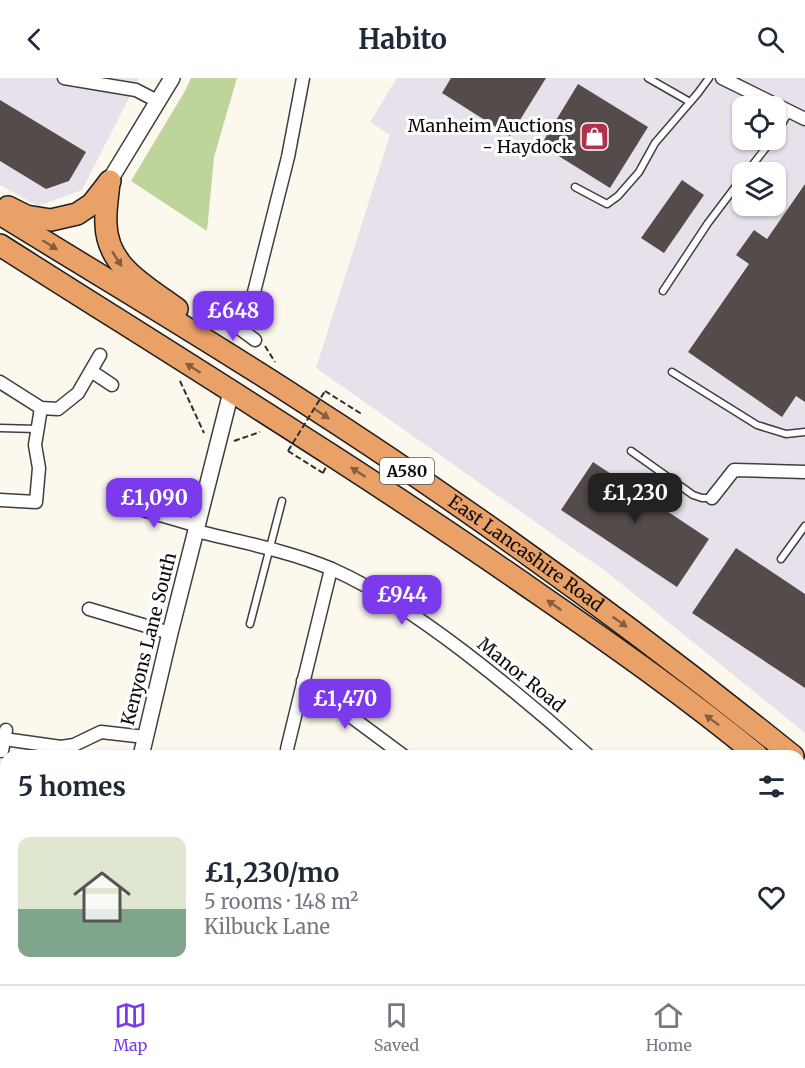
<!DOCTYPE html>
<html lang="en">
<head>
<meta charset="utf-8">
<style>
	body { margin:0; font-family:Merriweather,serif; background:#f6f6f7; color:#1f2937; height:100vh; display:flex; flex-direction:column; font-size:22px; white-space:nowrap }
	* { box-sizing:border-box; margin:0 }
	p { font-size:20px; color:#747a83 }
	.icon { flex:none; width:33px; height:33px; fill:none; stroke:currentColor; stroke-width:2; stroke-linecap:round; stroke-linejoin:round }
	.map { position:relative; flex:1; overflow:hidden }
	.panel { position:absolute; left:0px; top:672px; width:806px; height:234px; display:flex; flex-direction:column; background:#fff; border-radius:18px 18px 0 0; box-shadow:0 2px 4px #0004 }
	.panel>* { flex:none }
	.buttons { position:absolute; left:732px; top:18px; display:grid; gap:12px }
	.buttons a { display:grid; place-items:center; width:54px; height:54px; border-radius:12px; background:#fff; box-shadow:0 2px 4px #0004; font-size:30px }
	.price { position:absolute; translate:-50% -51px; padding:0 14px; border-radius:12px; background:#7c3aed; color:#fff; font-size:20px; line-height:39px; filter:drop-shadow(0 2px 3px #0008) }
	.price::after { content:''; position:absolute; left:50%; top:36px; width:18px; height:14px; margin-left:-9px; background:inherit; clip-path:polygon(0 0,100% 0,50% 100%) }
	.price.selected { background:#222; color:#fff }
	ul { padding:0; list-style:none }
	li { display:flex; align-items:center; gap:18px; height:150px; padding:0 18px }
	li+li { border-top:2px solid #e0e1e3 }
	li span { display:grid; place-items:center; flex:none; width:168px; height:120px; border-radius:12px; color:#555 }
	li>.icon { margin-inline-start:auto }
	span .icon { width:72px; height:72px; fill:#fffc; stroke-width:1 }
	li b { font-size:26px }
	h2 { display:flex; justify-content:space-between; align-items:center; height:72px; padding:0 18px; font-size:26px }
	header { display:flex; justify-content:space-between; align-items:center; height:78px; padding:0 18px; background:#fff; font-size:27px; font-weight:700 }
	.dock { display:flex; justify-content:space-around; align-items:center; height:84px; border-top:2px solid #e0e1e3; background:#fff; font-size:16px; color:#747a83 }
	.dock a { display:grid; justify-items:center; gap:3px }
	.dock .selected { color:#7c3aed }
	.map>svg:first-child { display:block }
</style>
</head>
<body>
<header><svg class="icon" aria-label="back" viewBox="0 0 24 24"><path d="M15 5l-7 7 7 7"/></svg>Habito<svg class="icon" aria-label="search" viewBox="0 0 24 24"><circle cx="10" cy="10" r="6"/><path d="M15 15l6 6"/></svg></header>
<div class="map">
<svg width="805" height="906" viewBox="0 0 805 906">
	<rect width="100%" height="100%" fill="#fdf8ee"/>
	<g fill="#e8e1eb" fill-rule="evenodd">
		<polygon points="0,0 139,0 82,112 38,128 0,107"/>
		<path d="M 397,0 L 805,0 L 805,655 L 608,495 L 316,290 L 390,57 L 370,44 ZM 742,28 L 776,28 L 776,62 L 742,62 ZM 742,94 L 776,94 L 776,128 L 742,128 Z"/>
	</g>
	<polygon fill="#bed49b" points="191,0 237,0 214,79 207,153 131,103 185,13"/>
	<g fill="#544c4a">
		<polygon points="451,0 546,0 510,58 442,15"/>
		<polygon points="578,6 648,49 610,110 541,67"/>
		<polygon points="0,22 86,74 69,103 46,111 0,83"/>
		<polygon points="682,102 704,117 664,175 641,160"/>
		<polygon points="805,106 805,324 796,318 782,339 688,274 749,186 736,177 754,152 767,161"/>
		<polygon points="593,384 709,461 677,509 561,432"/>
		<polygon points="736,470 805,516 805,610 692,535"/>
	</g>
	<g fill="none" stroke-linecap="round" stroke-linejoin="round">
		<defs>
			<g id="service">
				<polyline points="648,0 690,24"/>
				<polyline points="776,57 789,33"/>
				<polyline points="747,94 772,62"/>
				<polyline points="575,109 607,126 618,118 639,94 655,65 698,15 709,0"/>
				<polyline points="663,213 708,145 742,100"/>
				<polyline points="672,294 757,347 786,356 805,354"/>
				<polyline points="0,350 37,351"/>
				<polyline points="631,373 693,417 702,420 712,420"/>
				<polyline points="781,481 805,448"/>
				<polyline points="250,546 282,423"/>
			</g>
			<g id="minor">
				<polyline points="64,0 136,12 159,24"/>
				<polyline points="722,0 805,41"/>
				<polyline points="228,242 255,262"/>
				<polyline points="241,251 248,238 288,79 303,0"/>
				<polyline points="91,293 112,307"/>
				<polyline points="0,304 41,330 58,331 78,315 100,277"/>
				<polyline points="712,420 734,392 805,394"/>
				<polyline points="0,422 36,424 39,390 35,367 41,330"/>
				<polyline points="119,425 198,448"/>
				<path d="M 196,453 C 241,464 289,473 332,491 C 379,512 422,542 463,573 C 506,606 548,641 589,678"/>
				<polyline points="89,531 170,555"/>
				<polyline points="303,603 404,678"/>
				<polyline points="4,661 61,669 74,667 101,654 145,659"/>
				<polyline points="287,671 331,491"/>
				<polyline points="2,673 6,652"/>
				<polyline points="125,900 143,902 151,900"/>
			</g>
			<g id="tertiary">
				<polyline points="113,97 172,0"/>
				<polyline points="141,678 170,555 231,314"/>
			</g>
			<g id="primary">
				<polyline points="0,811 6,812"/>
				<polyline points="562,900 578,906"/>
			</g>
			<g id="trunk">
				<path d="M 109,104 C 108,118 105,132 106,146 C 107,189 146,208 177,231"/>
				<polyline points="8,129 26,138 51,142 77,136 92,126 110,103"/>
				<path id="s1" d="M 0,136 C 99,197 199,256 296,319 C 468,429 634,550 793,678"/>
				<path d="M 0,167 C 181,282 364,394 540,517 C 614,568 688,620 758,678"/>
				<polyline points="800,713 805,717"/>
			</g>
		</defs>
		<use href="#service" stroke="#3f3f3f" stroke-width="9"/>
		<use href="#minor" stroke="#3f3f3f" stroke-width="15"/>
		<use href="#tertiary" stroke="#3f3f3f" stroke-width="18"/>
		<use href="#primary" stroke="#1d1d1d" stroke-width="22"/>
		<use href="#trunk" stroke="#1d1d1d" stroke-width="24"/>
		<g stroke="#2e2e2e" stroke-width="2" stroke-dasharray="6 3" stroke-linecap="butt">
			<polyline points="195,229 215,243"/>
			<polyline points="200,232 211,230"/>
			<polyline points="265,268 275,284"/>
			<polyline points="180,303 204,355"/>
			<polyline points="325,313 360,335 358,338"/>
			<polyline points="234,363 260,354"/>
			<polyline points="288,373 323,395"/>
		</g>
		<use href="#service" stroke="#fff" stroke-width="6"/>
		<use href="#minor" stroke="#fff" stroke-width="12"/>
		<use href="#tertiary" stroke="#fff" stroke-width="15"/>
		<use href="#primary" stroke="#ecb96f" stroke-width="20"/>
		<use href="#trunk" stroke="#eaa168" stroke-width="21"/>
		<g stroke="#2e2e2e" stroke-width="2" stroke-dasharray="6 3" stroke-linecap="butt">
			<polyline points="288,373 325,313"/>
			<polyline points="323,395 326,389"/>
		</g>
	</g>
	<defs><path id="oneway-solid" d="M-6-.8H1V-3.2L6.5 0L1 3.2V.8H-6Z" transform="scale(1.5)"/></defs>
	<g fill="#865e3f">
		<use href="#oneway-solid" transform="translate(50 167) rotate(32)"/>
		<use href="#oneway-solid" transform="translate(117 181) rotate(57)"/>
		<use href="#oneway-solid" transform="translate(193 290) rotate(-148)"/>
		<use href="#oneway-solid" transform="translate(322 336) rotate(34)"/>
		<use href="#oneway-solid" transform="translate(358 394) rotate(-147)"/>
		<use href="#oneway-solid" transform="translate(554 527) rotate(-145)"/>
		<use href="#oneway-solid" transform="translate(620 544) rotate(36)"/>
		<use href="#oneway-solid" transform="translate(712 642) rotate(-143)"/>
	</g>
	<defs>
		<symbol id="shop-square" viewBox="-11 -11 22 22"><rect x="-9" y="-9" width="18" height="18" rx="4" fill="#af324c" stroke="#fff"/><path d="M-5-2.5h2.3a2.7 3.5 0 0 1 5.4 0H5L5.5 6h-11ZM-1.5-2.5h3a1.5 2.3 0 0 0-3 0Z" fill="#fff"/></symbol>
	</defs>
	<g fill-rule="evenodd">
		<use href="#shop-square" x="578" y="42" width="33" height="33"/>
	</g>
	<g text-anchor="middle" stroke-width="6" stroke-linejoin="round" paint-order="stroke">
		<rect fill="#fff" stroke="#555" stroke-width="1.5" x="380" y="380" width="54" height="26" rx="4.5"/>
		<g font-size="16" font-weight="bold" fill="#0c0c0c">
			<text x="407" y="399">A580</text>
		</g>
		<g font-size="18" fill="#0c0c0c" stroke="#fff" text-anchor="end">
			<text x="573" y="54">Manheim Auctions<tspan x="573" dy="21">- Haydock</tspan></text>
		</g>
		<g font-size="18" fill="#0c0c0c" stroke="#fff">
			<text dy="6" stroke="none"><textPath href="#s1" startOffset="626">East Lancashire Road</textPath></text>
			<text transform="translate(149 561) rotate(-76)" y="6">Kenyons Lane South</text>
			<text transform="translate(521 597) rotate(39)" y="6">Manor Road</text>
		</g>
	</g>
</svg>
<div class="buttons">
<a><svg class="icon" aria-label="locate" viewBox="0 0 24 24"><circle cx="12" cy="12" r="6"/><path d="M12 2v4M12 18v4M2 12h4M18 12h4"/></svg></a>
<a><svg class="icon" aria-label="layers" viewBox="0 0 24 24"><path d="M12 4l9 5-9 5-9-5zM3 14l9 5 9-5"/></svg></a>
</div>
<b class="price" style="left:233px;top:264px">£648</b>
<b class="price selected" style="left:635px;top:446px">£1,230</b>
<b class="price" style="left:154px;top:451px">£1,090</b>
<b class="price" style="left:402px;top:548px">£944</b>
<b class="price" style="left:345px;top:652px">£1,470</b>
<section class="panel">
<h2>5 homes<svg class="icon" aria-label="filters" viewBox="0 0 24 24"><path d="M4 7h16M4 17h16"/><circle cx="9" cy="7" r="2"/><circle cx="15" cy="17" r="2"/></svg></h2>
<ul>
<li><span style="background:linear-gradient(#dfe7d0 60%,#7fa58c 0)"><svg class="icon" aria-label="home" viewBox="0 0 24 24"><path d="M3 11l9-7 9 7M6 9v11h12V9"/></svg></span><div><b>£1,230/mo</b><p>5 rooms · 148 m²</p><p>Kilbuck Lane</p></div><svg class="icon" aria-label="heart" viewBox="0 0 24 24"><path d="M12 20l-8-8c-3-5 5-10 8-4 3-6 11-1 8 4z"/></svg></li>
</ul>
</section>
</div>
<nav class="dock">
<a class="selected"><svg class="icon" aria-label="map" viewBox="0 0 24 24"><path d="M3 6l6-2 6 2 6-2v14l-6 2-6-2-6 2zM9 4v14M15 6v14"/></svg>Map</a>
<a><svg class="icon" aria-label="saved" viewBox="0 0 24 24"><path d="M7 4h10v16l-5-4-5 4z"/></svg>Saved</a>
<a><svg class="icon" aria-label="home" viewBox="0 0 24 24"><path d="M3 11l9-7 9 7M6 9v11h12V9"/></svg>Home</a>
</nav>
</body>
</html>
